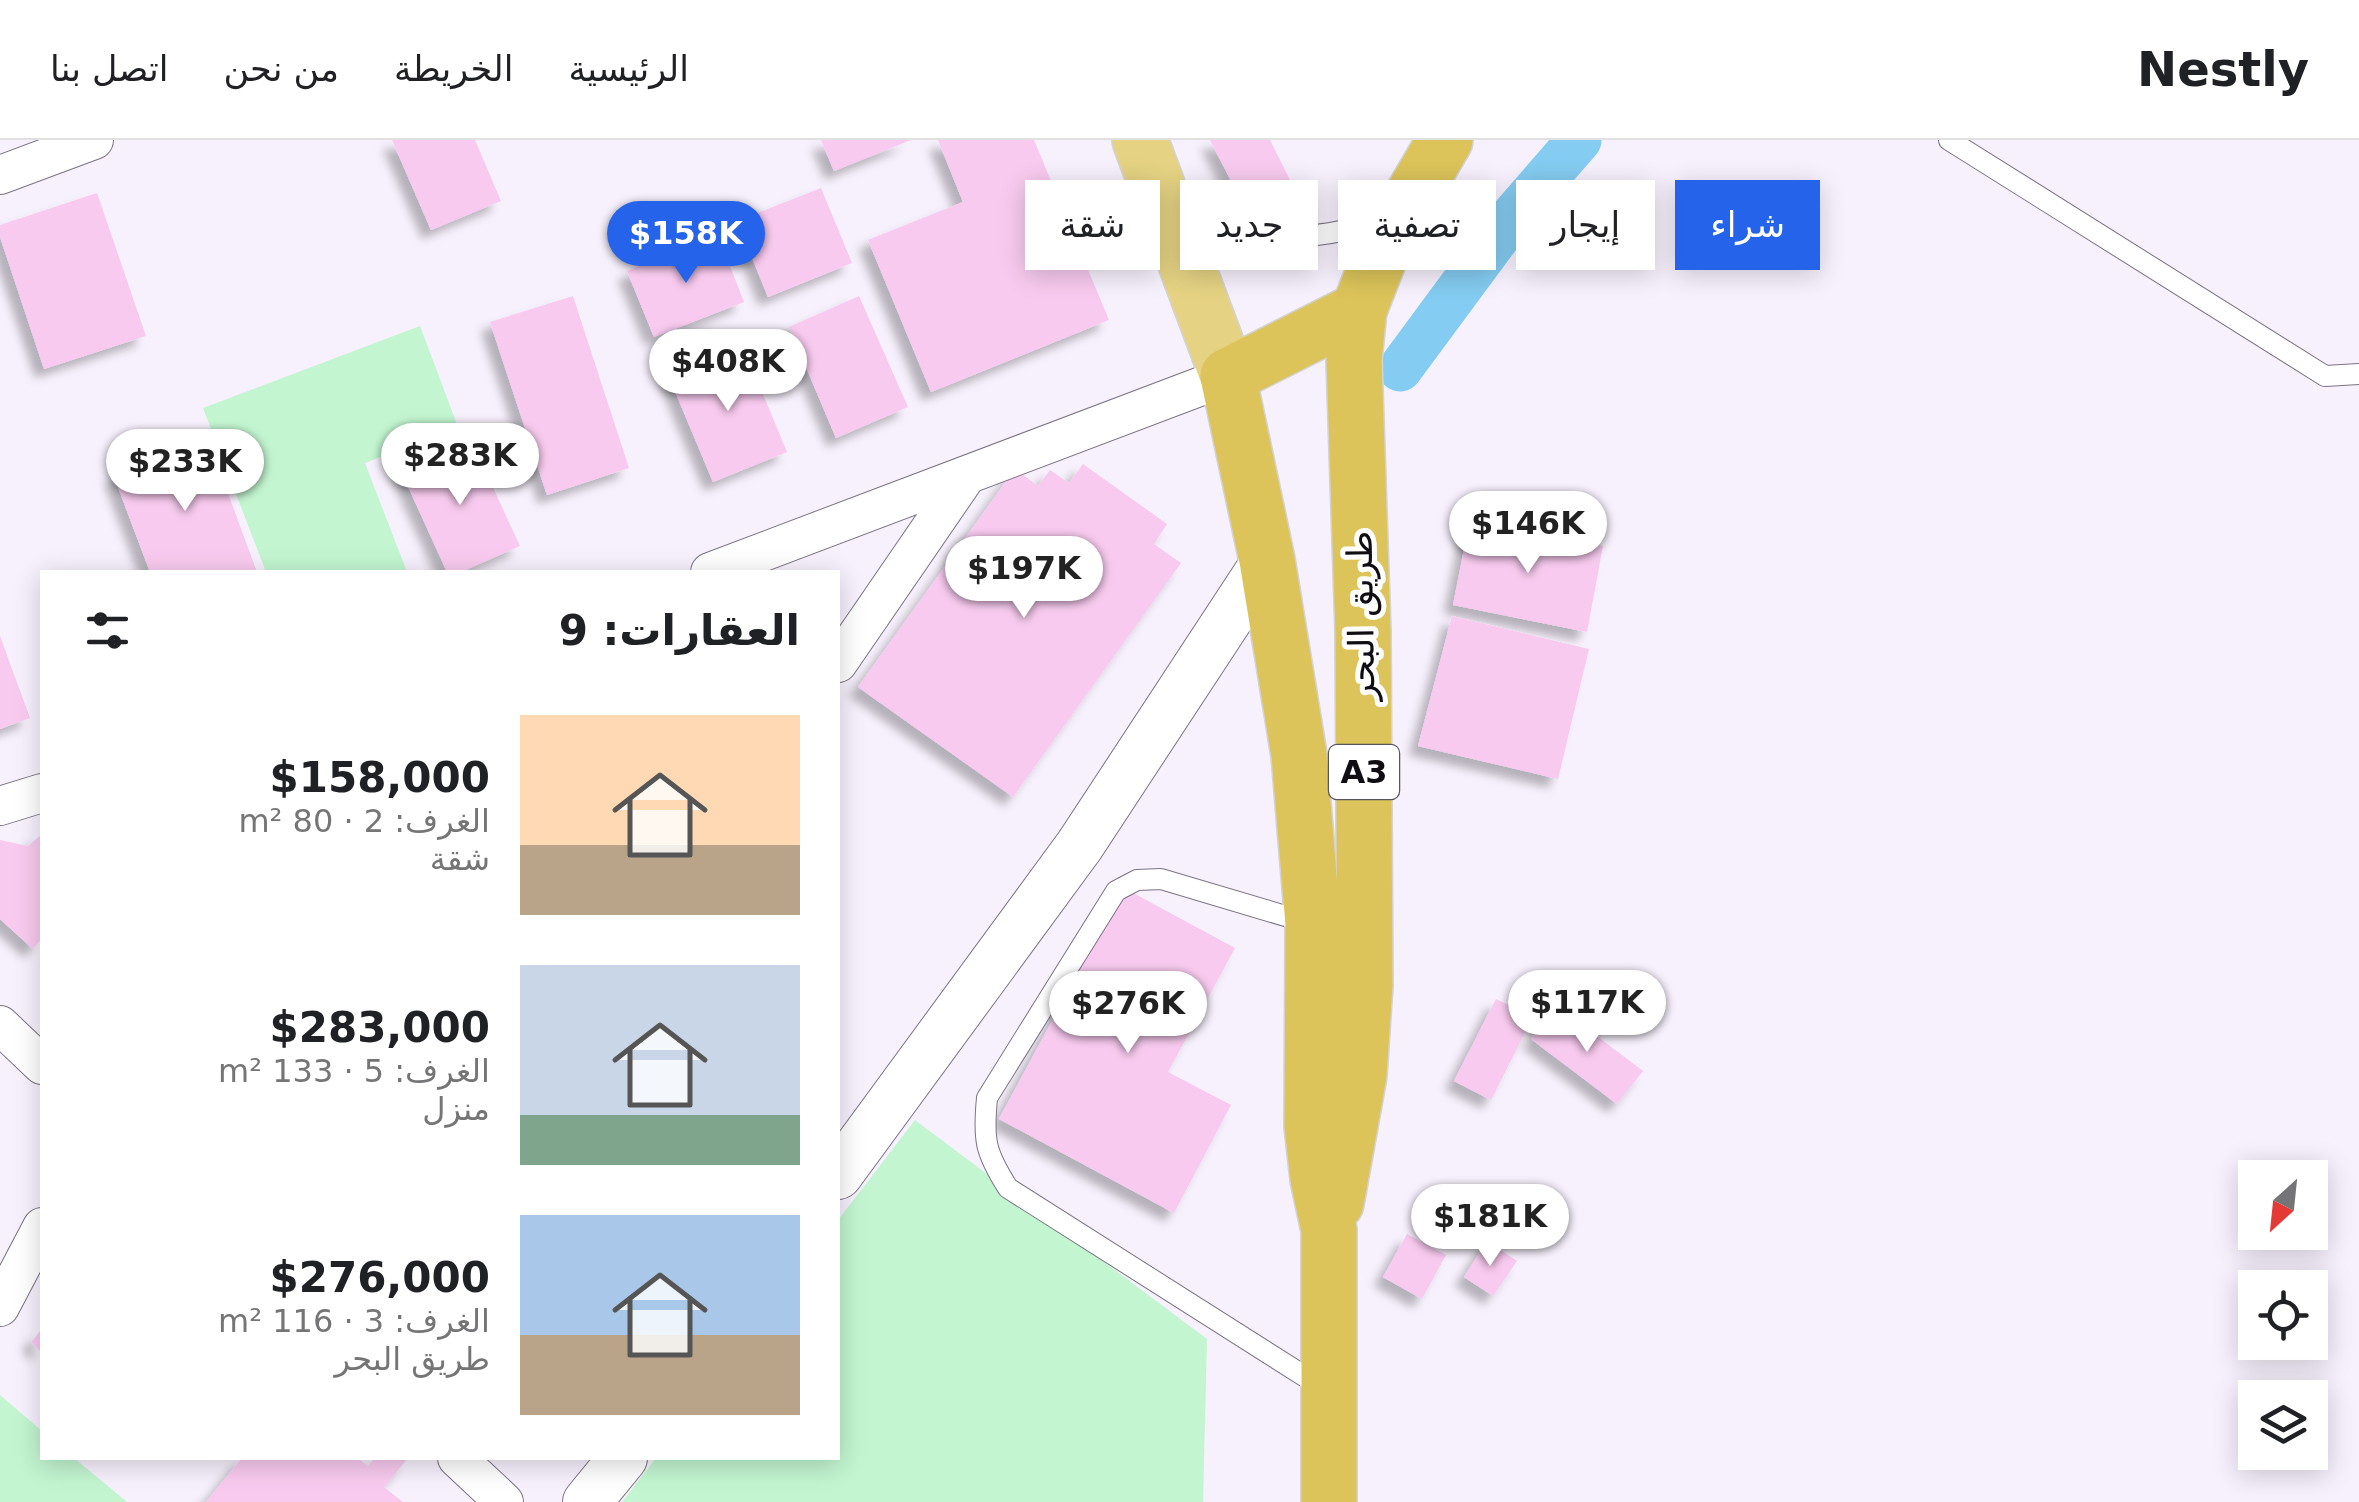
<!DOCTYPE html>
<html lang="ar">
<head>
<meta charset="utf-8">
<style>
	body { margin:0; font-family:"DejaVu Sans","Noto Naskh Arabic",sans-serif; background:#f6f6f6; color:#202124; direction:rtl; height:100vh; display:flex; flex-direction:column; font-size:38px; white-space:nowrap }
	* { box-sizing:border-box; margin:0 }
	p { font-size:32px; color:#757577 }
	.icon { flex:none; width:55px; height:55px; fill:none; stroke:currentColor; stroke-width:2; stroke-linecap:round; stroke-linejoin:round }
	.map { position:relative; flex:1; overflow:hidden; direction:ltr }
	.sheet { position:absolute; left:40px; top:430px; width:800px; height:890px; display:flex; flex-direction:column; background:#fff; border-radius:0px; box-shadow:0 5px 25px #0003; direction:rtl }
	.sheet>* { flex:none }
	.banner { position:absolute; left:870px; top:40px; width:950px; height:90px; direction:rtl; display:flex; gap:20px }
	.needle { width:65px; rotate:207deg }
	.controls { position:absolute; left:2238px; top:1020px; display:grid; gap:20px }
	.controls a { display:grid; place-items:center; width:90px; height:90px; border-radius:0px; background:#fff; box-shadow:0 5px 25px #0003; font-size:50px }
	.price { position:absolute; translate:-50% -85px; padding:0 22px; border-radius:35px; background:#fff; color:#222; font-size:32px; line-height:65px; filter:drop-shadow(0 2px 5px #0008) }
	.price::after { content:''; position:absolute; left:50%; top:60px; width:30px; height:22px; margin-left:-15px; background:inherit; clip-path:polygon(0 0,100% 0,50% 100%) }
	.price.current { background:#2563eb; color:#fff }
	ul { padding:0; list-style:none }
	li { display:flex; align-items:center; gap:30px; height:250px; padding:0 40px }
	li span { display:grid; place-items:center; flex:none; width:280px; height:200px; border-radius:0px; color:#555 }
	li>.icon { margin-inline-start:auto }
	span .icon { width:120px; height:120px; fill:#fffc; stroke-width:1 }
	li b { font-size:42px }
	h2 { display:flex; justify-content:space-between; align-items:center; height:120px; padding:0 40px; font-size:42px }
	.chip { padding:0 35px; border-radius:0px; background:#fff; box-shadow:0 5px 25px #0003; font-size:35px; line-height:90px }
	.chip.current { background:#2563eb; color:#fff }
	header { display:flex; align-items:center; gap:60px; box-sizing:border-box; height:140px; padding:0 50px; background:#fff; border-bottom:2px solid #e0e0e0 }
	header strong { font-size:48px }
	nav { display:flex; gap:55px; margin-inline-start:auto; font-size:35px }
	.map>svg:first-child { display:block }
</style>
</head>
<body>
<header>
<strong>Nestly</strong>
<nav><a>الرئيسية</a><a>الخريطة</a><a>من نحن</a><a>اتصل بنا</a></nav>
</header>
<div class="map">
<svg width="2359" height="1362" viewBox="0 0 2359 1362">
	<defs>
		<filter id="shadow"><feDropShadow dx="-9" dy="9" stdDeviation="5" flood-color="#0004"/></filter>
	</defs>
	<rect width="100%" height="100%" fill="#f7f1fd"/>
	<g fill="#c2f5d0">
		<polygon points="420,186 458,287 365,323 407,432 266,432 203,268"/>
		<polygon points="915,980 1207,1199 1203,1362 622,1362 656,1318 838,1318 838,1080"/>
		<polygon points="0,1255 42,1291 42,1318 74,1318 127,1362 0,1362"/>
	</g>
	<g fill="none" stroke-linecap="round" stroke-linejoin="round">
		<polyline stroke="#84ccf1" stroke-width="45" points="1400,229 1513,76 1579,0"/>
	</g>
	<g fill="#f8caef" filter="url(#shadow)">
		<polygon points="392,0 475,0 501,61 431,90"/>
		<polygon points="821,0 911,0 834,31"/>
		<polygon points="938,0 1034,0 1109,180 931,252 868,100 963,62"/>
		<polygon points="1210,0 1270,0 1291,42 1244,66"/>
		<polygon points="821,48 852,123 768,157 737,81"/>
		<polygon points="97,53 146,196 44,229 0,97 0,85"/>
		<polygon points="718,95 744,162 654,197 627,131"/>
		<polygon points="573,156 629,328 547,355 490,182"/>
		<polygon points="859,156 908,267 836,298 789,187"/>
		<polygon points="743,206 787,312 713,342 669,237"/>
		<polygon points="208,299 257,432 150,432 113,334"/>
		<polygon points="471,300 520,406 461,432 447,432 401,331"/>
		<polygon points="1083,324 1167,384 1154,404 1181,423 1013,657 858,547 1015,329 1038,346 1050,330 1069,343"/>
		<polygon points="1470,379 1603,406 1587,492 1453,465"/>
		<polygon points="1452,476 1589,509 1558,639 1418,606"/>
		<polygon points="0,496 30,578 0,589"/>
		<polygon points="42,694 42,798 33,809 0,779 0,700 28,706"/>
		<polygon points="1124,748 1235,808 1168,932 1231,965 1174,1073 999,979"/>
		<polygon points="1496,859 1533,877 1491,960 1454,941"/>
		<polygon points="1557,866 1643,931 1617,964 1531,899"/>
		<polygon points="1407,1094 1446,1115 1422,1159 1383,1137"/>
		<polygon points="1487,1101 1517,1121 1493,1156 1464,1137"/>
		<polygon points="42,1189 42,1213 31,1202"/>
		<polygon points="242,1318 358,1318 368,1326 375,1318 408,1318 384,1347 403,1362 206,1362"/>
	</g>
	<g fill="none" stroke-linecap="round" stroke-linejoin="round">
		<defs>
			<g id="service">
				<polyline points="1949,0 2325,236 2359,234"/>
				<path d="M 1177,56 C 1240,102 1314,107 1385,77"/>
				<path d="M 1309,783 L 1161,739 L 1137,740 L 1116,751 L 987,958 C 983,1000 985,1012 1008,1048 L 1323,1248"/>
			</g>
			<g id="minor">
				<polyline points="0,35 94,0"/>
				<polyline points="710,432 1228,236"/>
				<polyline points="838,523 965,338"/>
				<polyline points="0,666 42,653"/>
				<polyline points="0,885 42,925"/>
				<polyline points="0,1167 42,1087"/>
				<polyline points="457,1318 504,1362"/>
			</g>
			<g id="tertiary">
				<polyline points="838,1035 1080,705 1267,420"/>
				<polyline points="587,1362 623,1318"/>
			</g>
			<polyline id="primary" points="1140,0 1228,236"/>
			<g id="trunk">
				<polyline points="1336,1063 1359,935 1365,845 1363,492 1354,220 1359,170 1385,103 1445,0"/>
				<polyline points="1329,1362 1329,1090 1318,1039 1312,986 1313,784 1299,615 1267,420 1228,236 1359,170"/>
			</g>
		</defs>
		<use href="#service" stroke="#7b7283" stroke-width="22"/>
		<use href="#minor" stroke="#7b7283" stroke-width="40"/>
		<use href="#tertiary" stroke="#7b7283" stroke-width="50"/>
		<use href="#primary" stroke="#d4d3d4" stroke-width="58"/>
		<use href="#trunk" stroke="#d4d3d4" stroke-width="58"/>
		<use href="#service" stroke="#fff" stroke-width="20"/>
		<use href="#minor" stroke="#fff" stroke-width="38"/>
		<use href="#tertiary" stroke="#fff" stroke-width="48"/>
		<use href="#primary" stroke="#e5d383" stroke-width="55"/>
		<use href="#trunk" stroke="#dcc45a" stroke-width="55"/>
	</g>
	<g text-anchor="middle" stroke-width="10" stroke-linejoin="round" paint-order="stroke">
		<rect fill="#fff" stroke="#575559" stroke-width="2.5" x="1329" y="605" width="70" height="54" rx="8"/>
		<g font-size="32" font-weight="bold" fill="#0f0c12">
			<text x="1364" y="643">A3</text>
		</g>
		<g font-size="35" fill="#0f0c12" stroke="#fff">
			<text transform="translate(1361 476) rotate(-91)" y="12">طريق البحر</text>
		</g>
	</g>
</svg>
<div class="controls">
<a><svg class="needle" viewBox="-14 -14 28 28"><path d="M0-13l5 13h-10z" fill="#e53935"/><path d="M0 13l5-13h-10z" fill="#757577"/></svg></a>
<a><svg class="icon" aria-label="locate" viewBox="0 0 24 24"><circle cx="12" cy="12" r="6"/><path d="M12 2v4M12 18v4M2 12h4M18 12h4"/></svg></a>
<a><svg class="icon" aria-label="layers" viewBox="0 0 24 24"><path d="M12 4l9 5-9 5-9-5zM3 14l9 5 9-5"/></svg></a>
</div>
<b class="price current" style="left:686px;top:146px">$158K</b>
<b class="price" style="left:728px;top:274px">$408K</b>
<b class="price" style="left:460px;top:368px">$283K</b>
<b class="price" style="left:185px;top:374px">$233K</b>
<b class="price" style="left:1528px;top:436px">$146K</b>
<b class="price" style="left:1024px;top:481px">$197K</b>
<b class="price" style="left:1587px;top:915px">$117K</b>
<b class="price" style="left:1128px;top:916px">$276K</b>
<b class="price" style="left:1490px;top:1129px">$181K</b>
<div class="banner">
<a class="chip current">شراء</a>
<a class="chip">إيجار</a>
<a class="chip">تصفية</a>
<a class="chip">جديد</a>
<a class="chip">شقة</a>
</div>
<section class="sheet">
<h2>العقارات: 9<svg class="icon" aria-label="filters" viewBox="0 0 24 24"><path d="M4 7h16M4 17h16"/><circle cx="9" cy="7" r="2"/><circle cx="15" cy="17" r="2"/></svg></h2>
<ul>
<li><span style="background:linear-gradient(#ffd9b3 65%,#b9a48a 0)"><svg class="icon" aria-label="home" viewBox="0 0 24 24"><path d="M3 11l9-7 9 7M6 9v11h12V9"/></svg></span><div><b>$158,000</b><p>الغرف: 2 · 80 m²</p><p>شقة</p></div></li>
<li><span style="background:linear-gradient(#c9d6e8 75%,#7fa58c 0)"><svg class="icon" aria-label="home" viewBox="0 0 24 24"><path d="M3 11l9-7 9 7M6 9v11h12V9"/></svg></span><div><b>$283,000</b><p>الغرف: 5 · 133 m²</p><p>منزل</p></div></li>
<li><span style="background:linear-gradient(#a9c7e8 60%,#b9a48a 0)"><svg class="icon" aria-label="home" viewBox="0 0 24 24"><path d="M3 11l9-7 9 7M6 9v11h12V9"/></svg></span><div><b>$276,000</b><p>الغرف: 3 · 116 m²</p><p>طريق البحر</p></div></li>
</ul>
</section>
</div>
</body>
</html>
